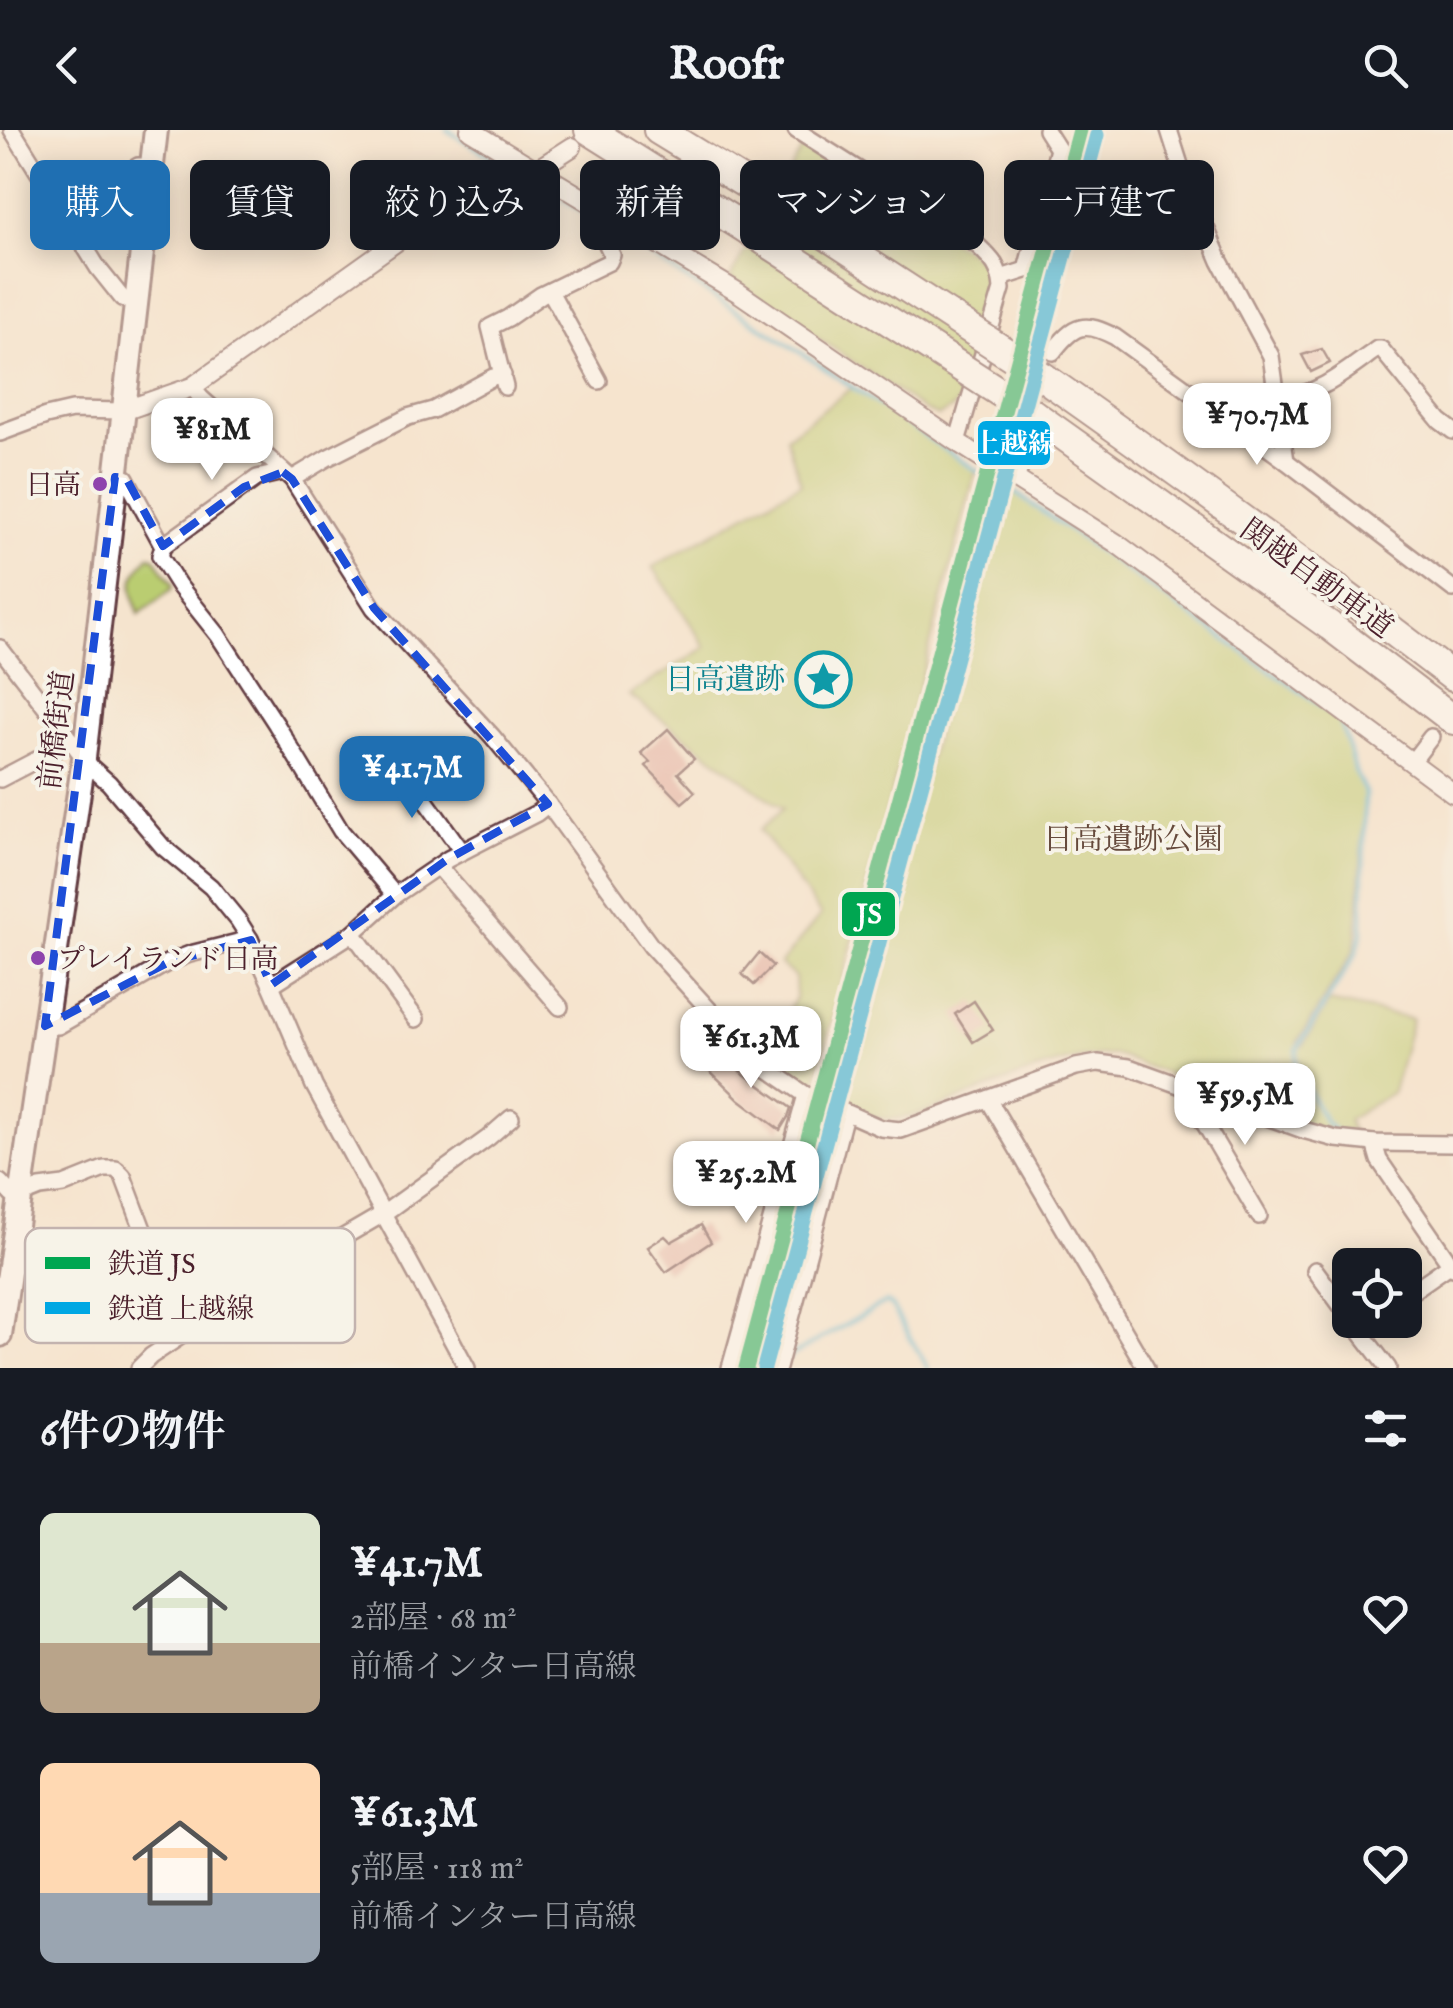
<!DOCTYPE html>
<html lang="ja">
<head>
<meta charset="utf-8">
<style>
	body { margin:0; font-family:"IM FELL English","Noto Serif JP",serif; background:#20242c; color:#f1f3f6; height:100vh; display:flex; flex-direction:column; font-size:38px; white-space:nowrap }
	* { box-sizing:border-box; margin:0 }
	p { font-size:32px; color:#9ea1a6 }
	.icon { flex:none; width:55px; height:55px; fill:none; stroke:currentColor; stroke-width:2; stroke-linecap:round; stroke-linejoin:round }
	.map { position:relative; height:1238px; overflow:hidden }
	.drawer { display:flex; flex-direction:column; background:#171b24; flex:1 }
	.drawer>* { flex:none }
	.hud { position:absolute; left:30px; top:30px; width:1395px; height:90px; display:flex; gap:20px }
	.buttons { position:absolute; left:1332px; top:1118px; display:grid; gap:20px }
	.buttons a { display:grid; place-items:center; width:90px; height:90px; border-radius:15px; background:#171b24; box-shadow:0 5px 25px #0003; font-size:50px }
	.price { position:absolute; translate:-50% -85px; padding:0 22px; border-radius:20px; background:#fff; color:#222; font-size:32px; line-height:65px; filter:drop-shadow(0 2px 5px #0008) }
	.price::after { content:''; position:absolute; left:50%; top:60px; width:30px; height:22px; margin-left:-15px; background:inherit; clip-path:polygon(0 0,100% 0,50% 100%) }
	.price.selected { background:#1f6fb2; color:#fff }
	ul { padding:0; list-style:none }
	li { display:flex; align-items:center; gap:30px; height:250px; padding:0 40px }
	li span { display:grid; place-items:center; flex:none; width:280px; height:200px; border-radius:15px; color:#555 }
	li>.icon { margin-inline-start:auto }
	span .icon { width:120px; height:120px; fill:#fffc; stroke-width:1 }
	li b { font-size:42px }
	h2 { display:flex; justify-content:space-between; align-items:center; height:120px; padding:0 40px; font-size:42px }
	.chip { padding:0 35px; border-radius:15px; background:#171b24; box-shadow:0 5px 25px #0003; font-size:35px; line-height:90px }
	.chip.selected { background:#1f6fb2; color:#fff }
	header { display:flex; justify-content:space-between; align-items:center; height:130px; padding:0 40px; background:#171b24; font-size:45px; font-weight:700 }
	.map>svg:first-child { display:block }
</style>
</head>
<body>
<header><svg class="icon" aria-label="back" viewBox="0 0 24 24"><path d="M15 5l-7 7 7 7"/></svg>Roofr<svg class="icon" aria-label="search" viewBox="0 0 24 24"><circle cx="10" cy="10" r="6"/><path d="M15 15l6 6"/></svg></header>
<div class="map">
<svg width="1453" height="1238" viewBox="0 0 1453 1238">
	<rect width="100%" height="100%" fill="#f7f3e8"/>
	<filter id="ink" filterUnits="userSpaceOnUse"><feTurbulence type="fractalNoise" baseFrequency=".01" numOctaves="2"/><feDisplacementMap in="SourceGraphic" scale="20" xChannelSelector="R" yChannelSelector="G"/><feConvolveMatrix kernelMatrix="1 2 1 2 8 2 1 2 1" color-interpolation-filters="sRGB"/></filter>
	<filter id="wash" filterUnits="userSpaceOnUse"><feTurbulence type="fractalNoise" baseFrequency=".0048" numOctaves="4" result="noise"/><feDisplacementMap in="SourceGraphic" scale="40" xChannelSelector="R" yChannelSelector="G"/><feGaussianBlur stdDeviation="2.25" result="paint"/><feColorMatrix in="noise" values="0 0 0 0 0 0 0 0 0 0 0 0 0 0 0 0 0 1.4 0 .05"/><feComposite in="paint" operator="in"/></filter>
	<g filter="url(#wash)">
		<rect width="100%" height="100%" fill="#f5e4ce"/>
		<g fill="#bacd71" stroke="#82764e" stroke-width="2.5">
			<path d="M 803,17 L 967,120 C 977,128 990,136 994,150 C 999,169 970,245 963,268 L 953,278 L 938,286 L 924,280 L 730,148 Z"/>
			<polygon points="853,257 976,340 814,959 757,924 784,887 796,867 795,847 780,834 821,785 760,700 783,679 629,565 706,517 653,437 801,353 786,307"/>
			<path d="M 1004,355 L 1341,590 L 1356,644 L 1365,662 L 1357,804 L 1353,822 L 1297,913 L 1302,916 L 1329,872 L 1412,889 L 1393,962 L 1348,990 L 1352,1001 L 1326,1001 L 1115,925 C 1063,924 1001,955 952,972 C 936,978 918,986 901,988 C 877,992 856,980 835,970 Z"/>
			<path d="M 149,426 L 154,427 L 173,455 L 171,460 L 139,484 C 130,458 129,447 149,426 Z"/>
		</g>
		<g fill="none" stroke-linecap="round" stroke-linejoin="round">
			<g stroke="#52b2d0" stroke-width="5">
				<polyline points="447,0 515,41"/>
				<polyline points="529,49 596,91"/>
				<polyline points="605,97 797,220 976,340 1004,355 1327,580"/>
				<polyline points="1336,1002 1325,992 1296,938 1297,919 1356,824 1362,804 1365,662 1356,644 1340,589"/>
				<polyline points="787,1228 886,1172 892,1177 928,1238"/>
			</g>
		</g>
		<g id="blocks">
			<g fill="#db978f">
				<polygon points="1322,219 1330,233 1311,242 1302,225"/>
				<polygon points="668,599 694,629 678,643 695,662 682,673 646,636 650,632 641,623"/>
				<polygon points="759,823 773,836 754,855 742,844"/>
				<polygon points="974,871 993,900 973,912 955,884"/>
				<polygon points="727,922 745,936 740,941 791,978 788,987 780,1000 739,969 710,941"/>
				<polygon points="701,1095 711,1112 666,1142 648,1117 665,1106 671,1112"/>
			</g>
		</g>
	</g>
	<g filter="url(#ink)">
		<use href="#blocks" fill-opacity="0" stroke="#643d43" stroke-width="2.5"/>
		<g fill="none" stroke-linecap="round" stroke-linejoin="round">
			<polyline stroke="#d3bdad" stroke-width="15" stroke-dasharray="15 8" stroke-linecap="butt" points="1035,291 1053,222"/>
			<defs>
				<g id="minor">
					<polyline points="12,0 98,138 122,168 136,174"/>
					<path d="M 796,0 L 977,115 C 993,130 1000,137 1002,159 L 957,312"/>
					<polyline points="1169,0 1181,38 1220,131 1271,226 1286,331"/>
					<polyline points="62,81 138,36 152,36"/>
					<polyline points="1001,148 1026,140 1058,19 1046,0"/>
					<polyline points="550,161 599,251"/>
					<path d="M 1053,222 C 1074,194 1085,191 1115,207 L 1286,331 L 1453,459"/>
					<polyline points="192,257 201,268 292,349 374,478 492,606 548,674 651,816 755,930 806,965 881,998 901,1000 1076,937 1098,933 1129,937 1303,1000 1336,1009 1374,1013 1453,1014"/>
					<polyline points="505,257 490,197 508,188 541,165 609,132 612,125 597,94 602,82"/>
					<path d="M 1278,270 C 1320,264 1344,243 1377,219 L 1381,219 L 1440,291 L 1453,301"/>
					<polyline points="0,303 46,286 72,280 123,281"/>
					<polyline points="115,347 126,348 163,416 160,426 179,456 218,505 276,594 341,701 395,765"/>
					<polyline points="292,349 327,328 408,287 433,280 493,247 503,245"/>
					<polyline points="1016,350 1031,305"/>
					<polyline points="163,416 257,348 283,342"/>
					<polyline points="0,518 91,637 109,653 163,717 211,757 238,790 250,809 271,855 314,956 467,1238"/>
					<polyline points="1412,632 1431,607"/>
					<polyline points="400,635 461,720"/>
					<polyline points="0,649 63,616 69,609"/>
					<polyline points="438,736 560,877"/>
					<polyline points="353,803 416,889"/>
					<polyline points="271,855 353,803 395,765 448,729 537,683 548,674"/>
					<polyline points="45,896 58,896 169,832 190,824 250,809"/>
					<polyline points="1189,958 1190,969 1259,1086"/>
					<polyline points="988,969 1146,1238"/>
					<polyline points="1374,1013 1379,1030 1453,1138"/>
					<polyline points="0,1052 12,1065 20,1066 40,1058 64,1055 104,1039 116,1039 123,1046 147,1110 143,1130"/>
					<polyline points="1315,1140 1350,1188"/>
					<polyline points="1405,1166 1451,1134"/>
					<polyline points="1351,1190 1388,1238"/>
					<polyline points="139,1238 151,1226 232,1172 383,1084 488,1008 511,988"/>
					<polyline points="730,1238 806,965"/>
					<polyline points="778,1238 845,984"/>
				</g>
				<g id="tertiary">
					<polyline points="470,0 739,163 957,312 1116,413 1453,663"/>
					<polyline points="123,281 192,257 407,104 449,80 544,35 572,17"/>
				</g>
				<polyline id="primary" points="0,1205 84,628 156,0"/>
				<g id="motorway">
					<polyline points="589,0 748,100"/>
					<polyline points="658,0 769,68"/>
					<path d="M 1042,246 C 1181,344 1318,443 1453,547"/>
					<polyline points="1032,283 1330,496 1453,590"/>
				</g>
			</defs>
			<use href="#minor" stroke="#643d43" stroke-width="20"/>
			<use href="#tertiary" stroke="#643d43" stroke-width="22"/>
			<use href="#primary" stroke="#643d43" stroke-width="28"/>
			<use href="#motorway" stroke="#643d43" stroke-width="32"/>
			<use href="#minor" stroke="#fff" stroke-width="15"/>
			<use href="#tertiary" stroke="#fff" stroke-width="18"/>
			<use href="#primary" stroke="#fff" stroke-width="22"/>
			<use href="#motorway" stroke="#fff" stroke-width="28"/>
			<defs>
				<g id="motorway-bridge">
					<polyline points="769,68 1042,246"/>
					<polyline points="748,100 1032,283"/>
				</g>
			</defs>
			<use href="#motorway-bridge" stroke="#643d43" stroke-width="32" stroke-linecap="butt"/>
			<use href="#motorway-bridge" stroke="#fff" stroke-width="28"/>
			<defs>
				<polyline id="rail-1" points="746,1238 1080,0"/>
				<polyline id="rail-2" points="764,1238 1097,5"/>
			</defs>
			<use href="#rail-1" stroke="#f7f3e8" stroke-width="22"/>
			<use href="#rail-2" stroke="#f7f3e8" stroke-width="22"/>
			<use href="#rail-1" stroke="#00a651" stroke-width="15"/>
			<use href="#rail-2" stroke="#00a7e3" stroke-width="15"/>
		</g>
	</g>
	<path d="M0 0H1453V1238H0ZM 283,342 L 292,349 L 374,478 L 548,674 L 448,729 L 271,855 L 251,810 L 169,832 L 45,896 L 115,347 L 126,348 L 163,416 L 244,357 Z" fill="#f5e4ce" fill-opacity=".55" fill-rule="evenodd"/>
	<path fill="none" stroke="#1d4ed8" stroke-width="8" stroke-dasharray="20 12" stroke-linejoin="round" d="M 283,342 L 292,349 L 374,478 L 548,674 L 448,729 L 271,855 L 251,810 L 169,832 L 45,896 L 115,347 L 126,348 L 163,416 L 244,357 Z"/>
	<defs>
		<symbol id="sight-ring" viewBox="-11 -11 22 22"><circle r="9.5" fill="#f7f3e8" stroke="#0f9aa8" stroke-width="1.5"/><path d="M0-6L1.8-2.2L6-1.7L2.9 1.2L3.7 5.4L0 3.3L-3.7 5.4L-2.9 1.2L-6-1.7L-1.8-2.2Z" fill="#0f9aa8"/></symbol>
	</defs>
	<g fill-rule="evenodd">
		<use href="#sight-ring" x="792" y="518" width="63" height="63"/>
	</g>
	<g fill="#8e44ad" stroke="#f7f3e8" stroke-width="4">
		<circle cx="100" cy="354" r="9"/>
		<circle cx="38" cy="828" r="9"/>
	</g>
	<g text-anchor="middle" stroke-width="8" stroke-linejoin="round" paint-order="stroke">
		<g font-size="28" fill="#4a1f2b" stroke="#f7f3e8" text-anchor="end">
			<text x="81" y="364">日高</text>
			<text x="57" y="838" text-anchor="start">プレイランド日高</text>
		</g>
		<g font-size="30" fill="#4a1f2b" stroke="#f7f3e8">
			<text transform="translate(1317 448) rotate(36)" y="10">関越自動車道</text>
			<text transform="translate(56 600) rotate(-83)" y="10">前橋街道</text>
		</g>
		<g font-size="30" fill="#0d838f" stroke="#f7f3e8" text-anchor="end">
			<text x="785" y="559">日高遺跡</text>
		</g>
		<g font-size="30" fill="#664a3c" stroke="#f7f3e8">
			<text x="1133" y="719">日高遺跡公園</text>
		</g>
	</g>
	<rect x="25" y="1098" width="330" height="115" rx="15" fill="#f7f3e8" stroke="#c3b3af" stroke-width="2.5"/>
	<rect x="45" y="1127" width="45" height="12" fill="#00a651"/>
	<rect x="45" y="1172" width="45" height="12" fill="#00a7e3"/>
	<g font-size="28" fill="#4a1f2b">
		<text x="108" y="1143">鉄道 JS</text>
		<text x="108" y="1188">鉄道 上越線</text>
	</g>
	<g stroke="#f7f3e8" stroke-width="4">
		<rect x="976" y="289" width="76" height="48" rx="10" fill="#00a7e3"/>
		<rect x="840" y="760" width="57" height="48" rx="10" fill="#00a651"/>
	</g>
	<g font-size="28" text-anchor="middle" font-weight="bold" fill="#fff">
		<text x="1014" y="323">上越線</text>
		<text x="869" y="793">JS</text>
	</g>
</svg>
<div class="buttons">
<a><svg class="icon" aria-label="locate" viewBox="0 0 24 24"><circle cx="12" cy="12" r="6"/><path d="M12 2v4M12 18v4M2 12h4M18 12h4"/></svg></a>
</div>
<b class="price" style="left:1257px;top:338px">¥70.7M</b>
<b class="price" style="left:212px;top:353px">¥81M</b>
<b class="price selected" style="left:412px;top:691px">¥41.7M</b>
<b class="price" style="left:751px;top:961px">¥61.3M</b>
<b class="price" style="left:1245px;top:1018px">¥59.5M</b>
<b class="price" style="left:746px;top:1096px">¥25.2M</b>
<div class="hud">
<a class="chip selected">購入</a>
<a class="chip">賃貸</a>
<a class="chip">絞り込み</a>
<a class="chip">新着</a>
<a class="chip">マンション</a>
<a class="chip">一戸建て</a>
</div>
</div>
<section class="drawer">
<h2>6件の物件<svg class="icon" aria-label="filters" viewBox="0 0 24 24"><path d="M4 7h16M4 17h16"/><circle cx="9" cy="7" r="2"/><circle cx="15" cy="17" r="2"/></svg></h2>
<ul>
<li><span style="background:linear-gradient(#dfe7d0 65%,#b9a48a 0)"><svg class="icon" aria-label="home" viewBox="0 0 24 24"><path d="M3 11l9-7 9 7M6 9v11h12V9"/></svg></span><div><b>¥41.7M</b><p>2部屋 · 68 m²</p><p>前橋インター日高線</p></div><svg class="icon" aria-label="heart" viewBox="0 0 24 24"><path d="M12 20l-8-8c-3-5 5-10 8-4 3-6 11-1 8 4z"/></svg></li>
<li><span style="background:linear-gradient(#ffd9b3 65%,#9aa5b1 0)"><svg class="icon" aria-label="home" viewBox="0 0 24 24"><path d="M3 11l9-7 9 7M6 9v11h12V9"/></svg></span><div><b>¥61.3M</b><p>5部屋 · 118 m²</p><p>前橋インター日高線</p></div><svg class="icon" aria-label="heart" viewBox="0 0 24 24"><path d="M12 20l-8-8c-3-5 5-10 8-4 3-6 11-1 8 4z"/></svg></li>
</ul>
</section>
</body>
</html>
